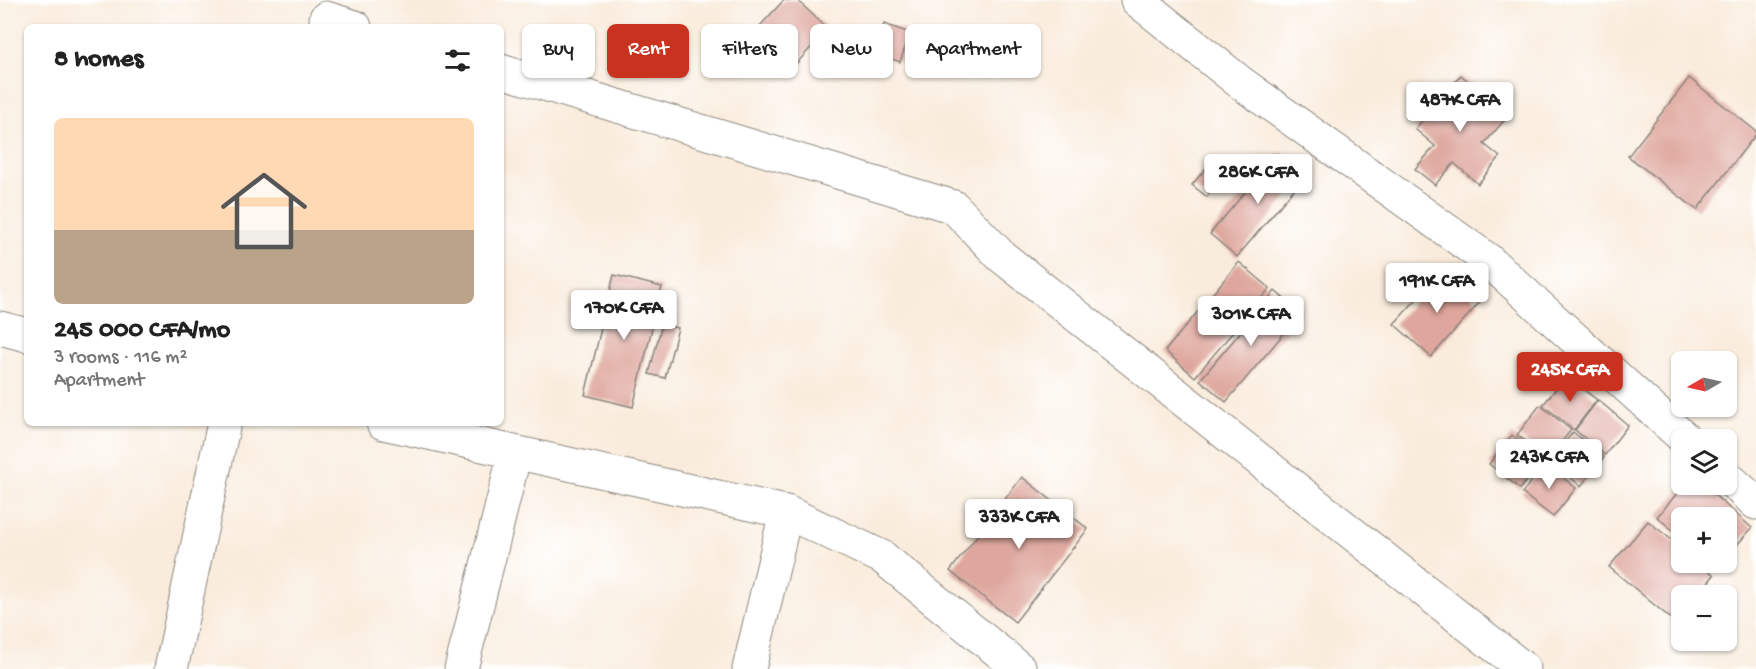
<!DOCTYPE html>
<html lang="en">
<head>
<meta charset="utf-8">
<style>
	body { margin:0; font-family:"Gochi Hand",sans-serif; background:#f6f6f6; color:#222; height:100vh; display:flex; flex-direction:column; font-size:22px; white-space:nowrap }
	* { box-sizing:border-box; margin:0 }
	p { font-size:20px; color:#767676 }
	.icon { flex:none; width:33px; height:33px; fill:none; stroke:currentColor; stroke-width:2; stroke-linecap:round; stroke-linejoin:round }
	.map { position:relative; flex:1; overflow:hidden }
	.panel { position:absolute; left:24px; top:24px; width:480px; height:402px; display:flex; flex-direction:column; background:#fff; border-radius:9px; box-shadow:0 2px 4px #0004 }
	.panel>* { flex:none }
	.hud { position:absolute; left:522px; top:24px; width:570px; height:54px; display:flex; gap:12px }
	.needle { width:39px; rotate:261deg }
	.buttons { position:absolute; left:1671px; top:351px; display:grid; gap:12px }
	.buttons a { display:grid; place-items:center; width:66px; height:66px; border-radius:9px; background:#fff; box-shadow:0 2px 4px #0004; font-size:30px }
	.price { position:absolute; translate:-50% -51px; padding:0 14px; border-radius:6px; background:#fff; color:#222; font-size:20px; line-height:39px; filter:drop-shadow(0 2px 3px #0008) }
	.price::after { content:''; position:absolute; left:50%; top:36px; width:18px; height:14px; margin-left:-9px; background:inherit; clip-path:polygon(0 0,100% 0,50% 100%) }
	.price.current { background:#c8321e; color:#fff }
	ul { padding:0; list-style:none }
	li { display:grid; align-content:center; gap:12px; height:318px; padding:0 30px }
	li span { display:grid; place-items:center; height:186px; border-radius:9px; color:#555 }
	li>.icon { margin-inline-start:auto }
	span .icon { width:108px; height:108px; fill:#fffc; stroke-width:1 }
	li b { font-size:26px }
	h2 { display:flex; justify-content:space-between; align-items:center; height:72px; padding:0 30px; font-size:26px }
	.pill { padding:0 21px; border-radius:9px; background:#fff; box-shadow:0 2px 4px #0004; font-size:21px; line-height:54px }
	.pill.current { background:#c8321e; color:#fff }
	.map>svg:first-child { display:block }
</style>
</head>
<body>
<div class="map">
<svg width="1756" height="669" viewBox="0 0 1756 669">
	<rect width="100%" height="100%" fill="#fff"/>
	<filter id="ink" filterUnits="userSpaceOnUse"><feTurbulence type="fractalNoise" baseFrequency=".0167" numOctaves="2"/><feDisplacementMap in="SourceGraphic" scale="12" xChannelSelector="R" yChannelSelector="G"/><feConvolveMatrix kernelMatrix="1 2 1 2 8 2 1 2 1" color-interpolation-filters="sRGB"/></filter>
	<filter id="wash" filterUnits="userSpaceOnUse"><feTurbulence type="fractalNoise" baseFrequency=".008" numOctaves="4" result="noise"/><feDisplacementMap in="SourceGraphic" scale="24" xChannelSelector="R" yChannelSelector="G"/><feGaussianBlur stdDeviation="1.35" result="paint"/><feColorMatrix in="noise" values="0 0 0 0 0 0 0 0 0 0 0 0 0 0 0 0 0 1.4 0 .05"/><feComposite in="paint" operator="in"/></filter>
	<g filter="url(#wash)">
		<rect width="100%" height="100%" fill="#f9ecdc"/>
		<g id="blocks">
			<g fill="#dea69c">
				<polygon points="784,0 797,0 828,29 796,64 758,28"/>
				<polygon points="884,24 910,33 900,62 873,52"/>
				<polygon points="1461,75 1508,116 1484,144 1500,157 1478,184 1454,163 1435,185 1415,169 1435,146 1415,129"/>
				<polygon points="1689,78 1756,131 1756,134 1697,210 1628,156"/>
				<polygon points="1278,153 1305,176 1237,257 1210,234"/>
				<polygon points="1205,169 1219,182 1207,197 1192,185"/>
				<polygon points="1239,262 1270,288 1195,377 1165,351"/>
				<polygon points="1443,270 1479,303 1431,357 1394,324"/>
				<polygon points="614,275 662,287 633,407 585,395"/>
				<polygon points="1275,291 1301,313 1226,402 1200,380"/>
				<polygon points="662,324 678,328 665,378 649,374"/>
				<polygon points="1566,376 1597,400 1574,430 1543,405"/>
				<polygon points="1598,400 1628,425 1605,455 1575,430"/>
				<polygon points="1540,405 1571,430 1548,459 1517,435"/>
				<polygon points="1573,432 1604,457 1581,486 1550,461"/>
				<polygon points="1512,435 1543,459 1520,489 1489,464"/>
				<polygon points="1545,463 1576,488 1553,517 1522,493"/>
				<polygon points="1022,477 1088,529 1015,622 950,571"/>
				<polygon points="1685,484 1702,484 1752,528 1726,557 1726,518 1682,518 1682,538 1657,517"/>
				<polygon points="1648,521 1682,548 1682,562 1698,562 1714,575 1697,596 1682,596 1682,614 1675,622 1609,567"/>
			</g>
		</g>
	</g>
	<g filter="url(#ink)">
		<use href="#blocks" fill-opacity="0" stroke="#8a847c" stroke-width="1.5"/>
		<g fill="none" stroke-linecap="round" stroke-linejoin="round">
			<defs>
				<g id="minor">
					<polyline points="1137,0 1241,83 1488,260 1686,440"/>
					<polyline points="326,18 355,27"/>
					<polyline points="501,71 954,207 1001,256 1524,669"/>
					<polyline points="0,328 27,335"/>
					<polyline points="383,423 786,512 882,557 1020,669"/>
					<polyline points="1726,476 1756,503"/>
					<polyline points="171,669 224,423"/>
					<polyline points="461,669 515,453"/>
					<polyline points="749,669 786,512"/>
				</g>
			</defs>
			<use href="#minor" stroke="#8a847c" stroke-width="35"/>
			<use href="#minor" stroke="#fff" stroke-width="33"/>
		</g>
	</g>
</svg>
<div class="buttons">
<a><svg class="needle" viewBox="-14 -14 28 28"><path d="M0-13l5 13h-10z" fill="#e53935"/><path d="M0 13l5-13h-10z" fill="#767676"/></svg></a>
<a><svg class="icon" aria-label="layers" viewBox="0 0 24 24"><path d="M12 4l9 5-9 5-9-5zM3 14l9 5 9-5"/></svg></a>
<a>+</a>
<a>−</a>
</div>
<b class="price" style="left:1460px;top:133px">487K CFA</b>
<b class="price" style="left:1258px;top:205px">286K CFA</b>
<b class="price" style="left:1437px;top:314px">191K CFA</b>
<b class="price" style="left:624px;top:341px">170K CFA</b>
<b class="price" style="left:1251px;top:347px">301K CFA</b>
<b class="price current" style="left:1570px;top:403px">245K CFA</b>
<b class="price" style="left:1549px;top:490px">243K CFA</b>
<b class="price" style="left:1019px;top:550px">333K CFA</b>
<div class="hud">
<a class="pill">Buy</a>
<a class="pill current">Rent</a>
<a class="pill">Filters</a>
<a class="pill">New</a>
<a class="pill">Apartment</a>
</div>
<section class="panel">
<h2>8 homes<svg class="icon" aria-label="filters" viewBox="0 0 24 24"><path d="M4 7h16M4 17h16"/><circle cx="9" cy="7" r="2"/><circle cx="15" cy="17" r="2"/></svg></h2>
<ul>
<li><span style="background:linear-gradient(#ffd9b3 60%,#b9a48a 0)"><svg class="icon" aria-label="home" viewBox="0 0 24 24"><path d="M3 11l9-7 9 7M6 9v11h12V9"/></svg></span><div><b>245 000 CFA/mo</b><p>3 rooms · 116 m²</p><p>Apartment</p></div></li>
</ul>
</section>
</div>
</body>
</html>
